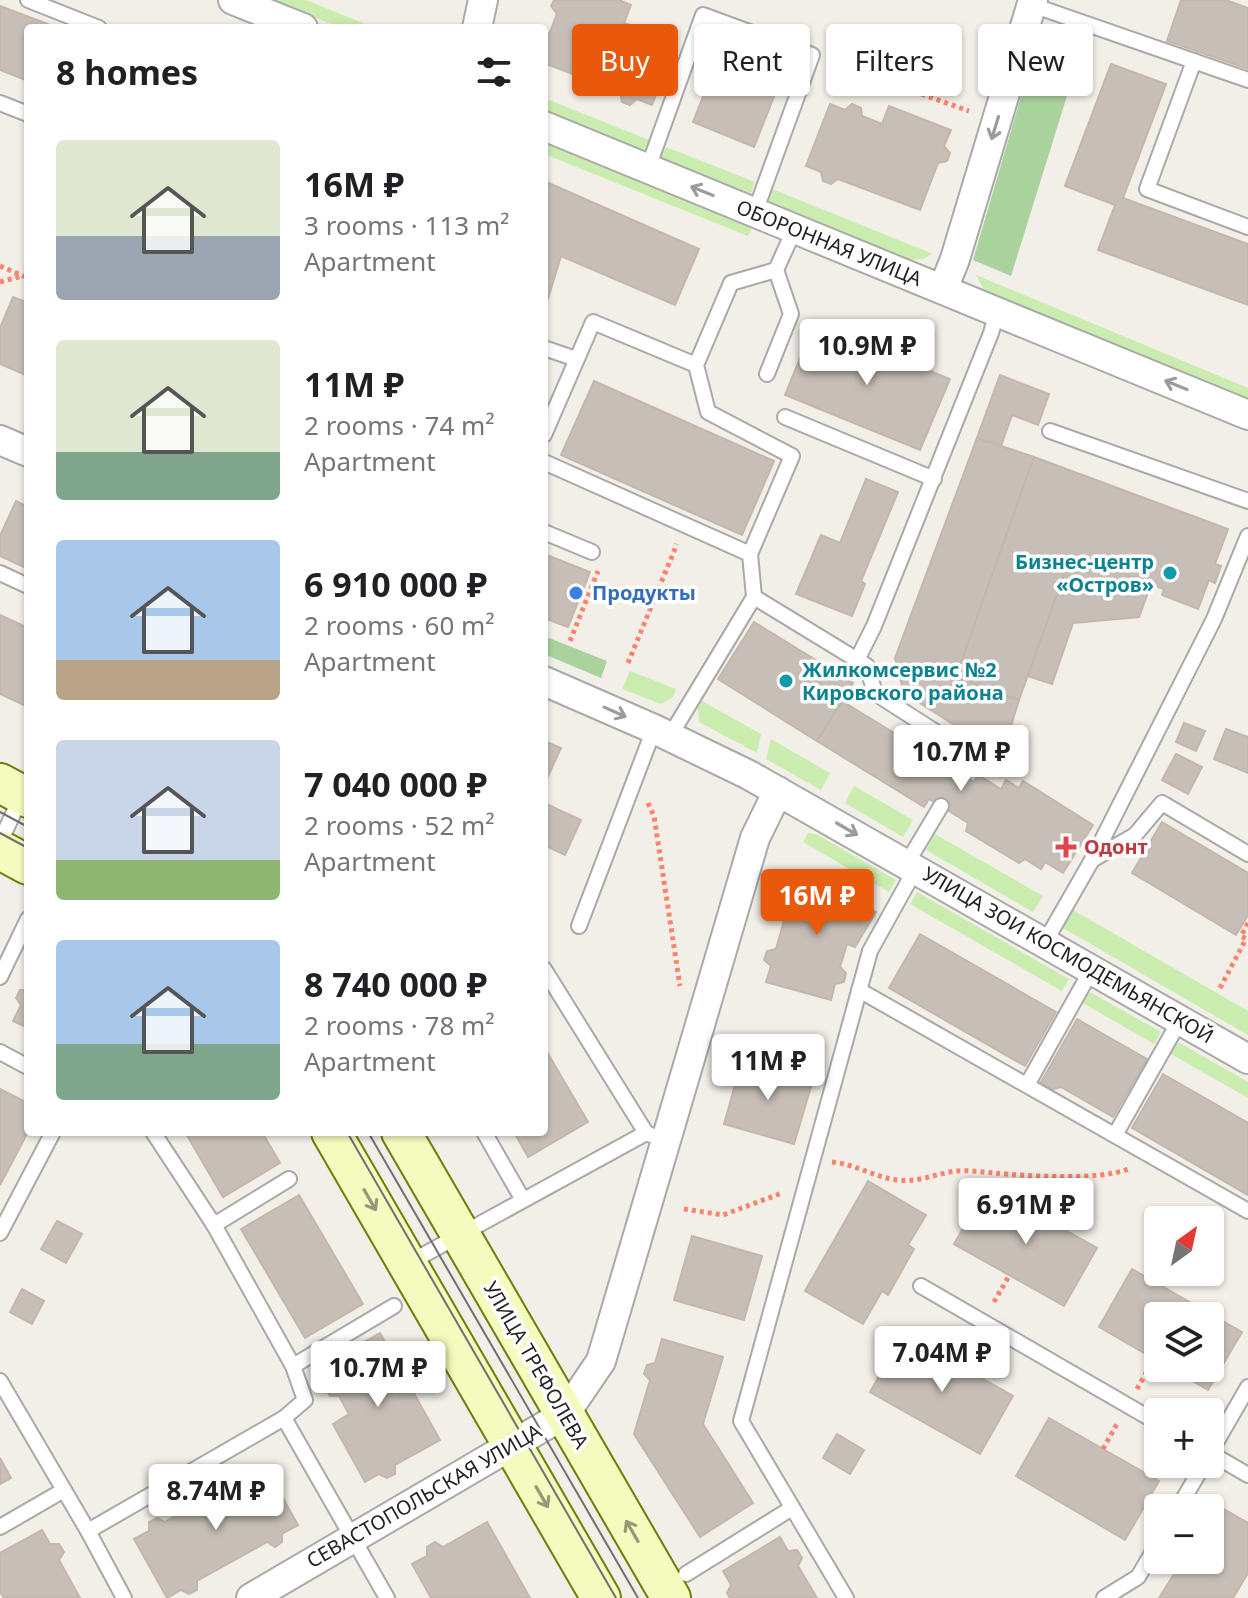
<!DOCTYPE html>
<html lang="en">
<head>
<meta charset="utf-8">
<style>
	body { margin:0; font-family:"Noto Sans",sans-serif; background:#f2f2f2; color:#202124; height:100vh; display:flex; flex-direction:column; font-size:30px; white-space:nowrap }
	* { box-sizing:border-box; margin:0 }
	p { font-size:26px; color:#757577 }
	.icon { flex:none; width:44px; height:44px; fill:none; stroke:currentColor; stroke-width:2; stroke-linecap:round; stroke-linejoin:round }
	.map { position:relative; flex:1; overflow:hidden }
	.drawer { position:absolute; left:24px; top:24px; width:524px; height:1112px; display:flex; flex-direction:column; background:#fff; border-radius:8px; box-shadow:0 2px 6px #0004 }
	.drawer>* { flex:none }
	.banner { position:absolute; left:572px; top:24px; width:556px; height:72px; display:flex; gap:16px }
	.needle { width:52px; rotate:33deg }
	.fabs { position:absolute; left:1144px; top:1206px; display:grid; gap:16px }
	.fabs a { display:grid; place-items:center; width:80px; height:80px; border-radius:8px; background:#fff; box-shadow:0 2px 6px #0004; font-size:40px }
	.price { position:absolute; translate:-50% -68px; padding:0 18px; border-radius:8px; background:#fff; color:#222; font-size:26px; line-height:52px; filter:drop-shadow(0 2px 4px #0008) }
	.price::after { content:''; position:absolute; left:50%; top:48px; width:24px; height:18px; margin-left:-12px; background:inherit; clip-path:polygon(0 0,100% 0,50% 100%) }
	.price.on { background:#ea580c; color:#fff }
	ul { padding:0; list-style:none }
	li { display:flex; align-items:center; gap:24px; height:200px; padding:0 32px }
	li span { display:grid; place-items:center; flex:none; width:224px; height:160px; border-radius:8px; color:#555 }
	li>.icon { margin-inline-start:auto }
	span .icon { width:96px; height:96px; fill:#fffc; stroke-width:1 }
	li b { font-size:34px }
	h2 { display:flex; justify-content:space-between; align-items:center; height:96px; padding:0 32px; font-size:34px }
	.chip { padding:0 28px; border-radius:8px; background:#fff; box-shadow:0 2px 6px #0004; font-size:28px; line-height:72px }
	.chip.on { background:#ea580c; color:#fff }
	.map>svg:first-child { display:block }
</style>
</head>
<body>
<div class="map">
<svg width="1248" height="1598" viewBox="0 0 1248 1598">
	<rect width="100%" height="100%" fill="#f2efe8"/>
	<g fill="#caecaf">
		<polygon points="272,0 306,0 375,28 341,28"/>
		<polygon points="544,98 649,140 644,151 544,111"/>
		<polygon points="544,143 752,227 748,236 544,154"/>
		<polygon points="666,147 755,182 751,193 661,158"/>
		<polygon points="772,189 933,254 922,259 910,260 768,202"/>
		<polygon points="976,275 1248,388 1248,399 985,291"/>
		<polygon points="630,671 676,689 673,697 661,704 622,689"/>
		<polygon points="702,701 761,734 757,753 699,722 698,708"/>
		<polygon points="771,739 830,773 821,790 766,759"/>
		<polygon points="854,786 913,820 903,837 845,803"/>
		<polygon points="808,833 816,834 896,880 889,892 803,842"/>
		<polygon points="935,834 1043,896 1033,912 926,850"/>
		<polygon points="917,892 1069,979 1062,991 910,904"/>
		<polygon points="1073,910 1248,1011 1248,1035 1063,928"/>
		<polygon points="1090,992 1161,1032 1154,1044 1083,1003"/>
		<polygon points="1178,1042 1248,1082 1248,1098 1171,1054"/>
	</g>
	<g fill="#aad29d">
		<polygon points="1042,25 1085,38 1011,276 973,260"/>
		<polygon points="544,636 607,661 601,678 544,654"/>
	</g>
	<g fill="#c7bfb7" stroke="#c4b7aa" stroke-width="2">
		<polygon points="554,0 619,0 631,5 624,23 644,30 651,25 660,28 661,37 677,43 652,105 637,99 630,105 622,102 620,92 544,63 544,47 557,14 551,6"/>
		<polygon points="1181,0 1226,0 1248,8 1248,69 1167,41"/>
		<polygon points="0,6 58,28 28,28 28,81 0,70"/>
		<polygon points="720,54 781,79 754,147 693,122"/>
		<polygon points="1111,64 1166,84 1123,198 1248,244 1248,305 1098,250 1115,205 1065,186"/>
		<polygon points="830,104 845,110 852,104 861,108 862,116 882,124 889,106 951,130 944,146 950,153 947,161 938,163 920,210 838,179 831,184 823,181 821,172 806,166"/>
		<polygon points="544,181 699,249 675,305 561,256 544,312"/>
		<polygon points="13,297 28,303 28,376 0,364 0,328"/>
		<polygon points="814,324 950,379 920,450 785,395"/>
		<polygon points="1000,375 1049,394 1038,425 1012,415 1001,446 977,438"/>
		<polygon points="594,381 774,461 742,535 561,455"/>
		<polygon points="977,438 1034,457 956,677 1019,700 1002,755 904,693 895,658"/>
		<polygon points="1034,457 1228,529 1215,564 1221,566 1215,583 1209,580 1198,609 1162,595 1164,589 1071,555 1019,700 956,677"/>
		<polygon points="866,479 898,492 861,581 865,584 852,616 796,594 821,535 840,543"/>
		<polygon points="16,501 28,507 28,569 0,556 0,536"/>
		<polygon points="544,554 590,572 568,627 544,618"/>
		<polygon points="1071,555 1151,584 1139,617 1073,623 1052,684 1028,676"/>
		<polygon points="0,615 28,628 28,707 0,694"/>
		<polygon points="754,622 853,683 817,741 718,679"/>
		<polygon points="842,701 974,782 978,775 1001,789 1006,780 1019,788 1023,781 1093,825 1063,873 1045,862 1041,869 1025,859 1019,863 966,831 968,823 941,806 929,799 924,807 817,741"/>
		<polygon points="1184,723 1205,731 1196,751 1176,742"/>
		<polygon points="1226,729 1248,737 1248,773 1214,759"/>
		<polygon points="544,741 561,748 544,785"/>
		<polygon points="1176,754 1202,767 1188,794 1162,780"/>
		<polygon points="544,803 581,820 565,855 544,845"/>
		<polygon points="1162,822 1248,873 1248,915 1236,935 1132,873"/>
		<polygon points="806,870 844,893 852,888 860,893 860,902 876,912 855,947 847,944 840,967 846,973 844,982 835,984 831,1000 766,982 771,966 764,960 767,951 776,949 798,872"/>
		<polygon points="920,934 1056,1012 1025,1066 889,988"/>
		<polygon points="20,990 28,990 28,1028 13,1021 21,1005 16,998"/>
		<polygon points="1077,1019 1147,1059 1113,1117 1061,1087 1050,1090 1040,1084"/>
		<polygon points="544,1047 588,1122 528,1157 514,1132 544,1132"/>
		<polygon points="742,1060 813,1080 794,1144 724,1124"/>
		<polygon points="1163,1074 1248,1123 1248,1195 1132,1128"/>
		<polygon points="0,1089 28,1103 28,1132 0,1185"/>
		<polygon points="185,1132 262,1132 280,1163 223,1197"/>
		<polygon points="868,1181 926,1215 908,1245 914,1249 888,1295 882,1291 863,1324 805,1291"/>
		<polygon points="987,1186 1097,1248 1064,1306 954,1244"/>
		<polygon points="299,1195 363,1304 305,1338 241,1229"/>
		<polygon points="57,1221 82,1234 66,1263 41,1249"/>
		<polygon points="692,1236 762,1256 744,1320 674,1300"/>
		<polygon points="1132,1269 1242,1332 1208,1390 1170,1368 1210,1368 1210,1316 1158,1316 1158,1361 1099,1327"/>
		<polygon points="22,1289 44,1301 32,1324 10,1312"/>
		<polygon points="380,1333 388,1347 397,1348 402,1356 397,1363 440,1440 395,1465 395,1474 387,1478 379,1474 365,1482 333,1424 349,1414 339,1396 330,1396 325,1388 330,1380 322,1366"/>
		<polygon points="903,1334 1013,1396 980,1454 870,1392"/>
		<polygon points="662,1339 723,1357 703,1424 753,1503 700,1537 634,1434 650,1380 644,1374 647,1365 655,1363"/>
		<polygon points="1049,1418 1159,1481 1125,1540 1016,1476"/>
		<polygon points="837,1434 864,1450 850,1474 823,1458"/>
		<polygon points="0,1458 11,1478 0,1484"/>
		<polygon points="265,1466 298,1525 282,1534 282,1542 275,1547 267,1542 197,1581 197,1590 189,1594 181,1590 167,1598 134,1539 149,1531 149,1522 157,1518 165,1522 234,1484 234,1475 242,1470 250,1475"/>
		<polygon points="1215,1504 1248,1523 1248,1573 1233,1598 1159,1598 1183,1560 1210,1560 1210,1512"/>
		<polygon points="487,1522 530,1598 431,1598 412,1564 427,1556 427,1547 435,1542 443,1547"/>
		<polygon points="42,1530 50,1544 59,1544 64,1552 59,1560 80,1598 4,1598 0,1592 0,1553"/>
		<polygon points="780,1537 788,1551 797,1550 802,1558 798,1566 817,1598 730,1598 727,1593 731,1585 723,1571"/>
	</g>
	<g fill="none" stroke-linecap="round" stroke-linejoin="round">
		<defs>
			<g id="lane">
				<polyline points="28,0 99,28"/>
				<polyline points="1032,5 1248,80"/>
				<polyline points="1194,61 1147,189 1248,227"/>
				<polyline points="0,103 28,114"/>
				<polyline points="648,168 703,15 812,55 755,212"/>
				<polyline points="544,348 576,359"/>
				<polyline points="767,374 791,314 776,270"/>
				<polyline points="785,417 934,479"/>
				<polyline points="1050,431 1248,501"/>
				<polyline points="544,435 593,322 696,365"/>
				<polyline points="544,462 750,554"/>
				<polyline points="544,532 592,552"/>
				<polyline points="0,573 28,586"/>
				<polyline points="754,597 867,666 875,693 973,756 961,774"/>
				<polyline points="857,660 874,626 991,333 997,312"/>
				<polyline points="670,736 754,597 750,554 792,456 708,412 696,365 731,283 776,270 795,228"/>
				<polyline points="0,842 22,795"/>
				<polyline points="1092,860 1214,619 1248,536"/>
				<polyline points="907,863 941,806"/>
				<polyline points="579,926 654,729"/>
				<polyline points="1045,942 1092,860 1135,835 1162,803 1248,854"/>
				<polyline points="544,969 646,1133 651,1135"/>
				<polyline points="0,977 28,919"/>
				<polyline points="859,990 1248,1211"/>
				<polyline points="0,1052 28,1067"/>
				<polyline points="1027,1085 1092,969"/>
				<polyline points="484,1132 523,1200"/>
				<polyline points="1115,1135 1180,1020"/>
				<polyline points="214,1225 289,1179"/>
				<polyline points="0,1233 53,1132"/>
				<polyline points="407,1264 646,1133"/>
				<polyline points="921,1286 1158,1423"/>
				<polyline points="293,1366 394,1306"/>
				<polyline points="0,1381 88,1531 284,1418 305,1400 293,1366 214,1225 153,1132"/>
				<polyline points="284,1418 387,1598"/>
				<polyline points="1210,1453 1248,1387"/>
				<polyline points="1210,1453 1248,1475"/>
				<polyline points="1178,1508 1204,1464"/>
				<polyline points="0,1527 64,1490"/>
				<polyline points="88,1531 124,1598"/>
				<polyline points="686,1574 792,1508"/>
				<polyline points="846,1598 741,1421 870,951 916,868"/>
				<polyline points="1104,1598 1138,1577 1158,1543"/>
			</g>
			<g id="street">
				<polyline points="233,0 303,28"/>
				<polyline points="477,28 483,0"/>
				<polyline points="544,126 1248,415"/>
				<polyline points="943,289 955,259 1033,0"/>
				<polyline points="0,440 28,452"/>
				<polyline points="544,681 654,729 749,775 1248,1059"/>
				<polyline points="251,1598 565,1414 601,1361 755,838 778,791"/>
			</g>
			<g id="secondary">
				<polyline points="0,783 28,798"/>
				<polyline points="0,850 28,865"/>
				<polyline points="331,1132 601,1598"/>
				<polyline points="401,1132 671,1598"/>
			</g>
		</defs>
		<use href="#lane" stroke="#a9a9a9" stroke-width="18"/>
		<use href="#street" stroke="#a9a9a9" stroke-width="32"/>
		<use href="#secondary" stroke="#6c7e03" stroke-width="42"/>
		<g stroke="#fc846f" stroke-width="5" stroke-dasharray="4 4" stroke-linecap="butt">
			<polyline points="831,62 969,111"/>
			<polyline points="0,266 28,278"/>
			<polyline points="0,282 22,276"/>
			<polyline points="570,641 598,571"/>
			<polyline points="628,663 677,544"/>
			<polyline points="648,803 654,816 680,986"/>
			<polyline points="1220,988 1246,939 1241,936 1248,923"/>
			<path d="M 832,1162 C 855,1164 874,1177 897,1180 C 918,1183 937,1173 957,1171 C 969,1170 982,1172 994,1173 C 1030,1176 1096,1181 1129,1169"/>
			<polyline points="684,1209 723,1215 782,1193"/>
			<polyline points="994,1302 1009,1276"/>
			<polyline points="958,1365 973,1339"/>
			<polyline points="1137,1389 1154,1359"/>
			<polyline points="1103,1449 1118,1422"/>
		</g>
		<use href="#lane" stroke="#fff" stroke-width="14"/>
		<use href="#street" stroke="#fff" stroke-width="28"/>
		<use href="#secondary" stroke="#f5fbbe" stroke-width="38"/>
		<g stroke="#707070" stroke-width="2">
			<polyline points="0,812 28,827"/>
			<polyline points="0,833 28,848"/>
			<polyline points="347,1132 616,1598"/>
			<polyline points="368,1132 638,1598"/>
		</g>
	</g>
	<defs><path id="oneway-shaft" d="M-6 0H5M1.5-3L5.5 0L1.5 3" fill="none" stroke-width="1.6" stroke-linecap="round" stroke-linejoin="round" transform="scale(2)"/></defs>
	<g stroke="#9c9c9c">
		<use href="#oneway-shaft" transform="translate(995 128) rotate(107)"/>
		<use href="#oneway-shaft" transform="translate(702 191) rotate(-158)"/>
		<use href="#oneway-shaft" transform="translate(1176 385) rotate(-158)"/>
		<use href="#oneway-shaft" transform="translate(615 712) rotate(24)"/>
		<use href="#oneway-shaft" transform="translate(847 829) rotate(30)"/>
	</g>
	<g stroke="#969978">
		<use href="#oneway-shaft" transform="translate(370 1200) rotate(60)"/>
		<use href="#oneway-shaft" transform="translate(542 1497) rotate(60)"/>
		<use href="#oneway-shaft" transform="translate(632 1531) rotate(-120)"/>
	</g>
	<g fill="#0f9aa8" stroke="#fff" stroke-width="3">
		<circle cx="1170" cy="573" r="8"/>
		<circle cx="786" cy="681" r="8"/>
	</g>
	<circle fill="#3f7fe0" stroke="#fff" stroke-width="3" cx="576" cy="593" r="8"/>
	<path fill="#e0444e" stroke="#fff" stroke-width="3" d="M1062 835h8v8h8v8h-8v8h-8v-8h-8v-8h8z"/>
	<g text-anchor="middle" stroke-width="7" stroke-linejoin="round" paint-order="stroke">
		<g font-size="20" fill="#222" stroke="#fff">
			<text transform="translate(829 243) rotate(22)" y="7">ОБОРОННАЯ УЛИЦА</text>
			<text transform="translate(1068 955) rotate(30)" y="7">УЛИЦА ЗОИ КОСМОДЕМЬЯНСКОЙ</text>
			<text transform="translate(536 1365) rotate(60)" y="7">УЛИЦА ТРЕФОЛЕВА</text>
			<text transform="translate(424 1496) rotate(-30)" y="7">СЕВАСТОПОЛЬСКАЯ УЛИЦА</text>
		</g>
		<g font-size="20" font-weight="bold" fill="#0d838f" stroke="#fff" text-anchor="end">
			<text x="1154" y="569">Бизнес-центр<tspan x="1154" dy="23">«Остров»</tspan></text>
			<text x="802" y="677" text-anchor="start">Жилкомсервис №2<tspan x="802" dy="23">Кировского района</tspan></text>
		</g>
		<g font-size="20" font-weight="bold" fill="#366cbe" stroke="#fff" text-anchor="start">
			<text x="592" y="600">Продукты</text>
		</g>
		<g font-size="20" font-weight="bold" fill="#be3a42" stroke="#fff" text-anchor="start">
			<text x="1084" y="854">Одонт</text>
		</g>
	</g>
</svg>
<div class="fabs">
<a><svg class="needle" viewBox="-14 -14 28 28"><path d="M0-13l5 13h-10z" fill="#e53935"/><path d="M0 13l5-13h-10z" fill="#757577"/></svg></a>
<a><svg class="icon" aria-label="layers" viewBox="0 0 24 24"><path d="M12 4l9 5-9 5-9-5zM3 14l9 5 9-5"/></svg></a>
<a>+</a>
<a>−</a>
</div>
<b class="price" style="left:867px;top:387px">10.9M ₽</b>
<b class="price" style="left:961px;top:793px">10.7M ₽</b>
<b class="price on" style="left:817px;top:937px">16M ₽</b>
<b class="price" style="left:768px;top:1102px">11M ₽</b>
<b class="price" style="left:1026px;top:1246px">6.91M ₽</b>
<b class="price" style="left:942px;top:1394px">7.04M ₽</b>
<b class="price" style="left:378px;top:1409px">10.7M ₽</b>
<b class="price" style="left:216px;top:1532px">8.74M ₽</b>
<div class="banner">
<a class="chip on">Buy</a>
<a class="chip">Rent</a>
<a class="chip">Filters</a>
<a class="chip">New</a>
</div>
<section class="drawer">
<h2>8 homes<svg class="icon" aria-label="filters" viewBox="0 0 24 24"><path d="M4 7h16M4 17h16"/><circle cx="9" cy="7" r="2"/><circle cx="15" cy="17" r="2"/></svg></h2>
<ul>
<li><span style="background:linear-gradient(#dfe7d0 60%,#9aa5b1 0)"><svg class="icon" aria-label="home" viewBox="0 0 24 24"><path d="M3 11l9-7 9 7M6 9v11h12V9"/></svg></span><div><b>16M ₽</b><p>3 rooms · 113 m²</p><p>Apartment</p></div></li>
<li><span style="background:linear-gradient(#dfe7d0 70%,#7fa58c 0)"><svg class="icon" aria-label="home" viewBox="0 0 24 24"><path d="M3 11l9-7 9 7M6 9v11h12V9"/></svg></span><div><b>11M ₽</b><p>2 rooms · 74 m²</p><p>Apartment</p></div></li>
<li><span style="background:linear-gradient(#a9c7e8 75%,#b9a48a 0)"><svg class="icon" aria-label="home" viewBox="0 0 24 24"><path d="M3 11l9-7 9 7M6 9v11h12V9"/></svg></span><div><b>6 910 000 ₽</b><p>2 rooms · 60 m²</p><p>Apartment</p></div></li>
<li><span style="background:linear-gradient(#c9d6e8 75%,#8fb573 0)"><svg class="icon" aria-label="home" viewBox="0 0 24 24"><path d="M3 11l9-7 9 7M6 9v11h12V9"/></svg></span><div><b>7 040 000 ₽</b><p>2 rooms · 52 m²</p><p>Apartment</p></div></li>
<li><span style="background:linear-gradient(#a9c7e8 65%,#7fa58c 0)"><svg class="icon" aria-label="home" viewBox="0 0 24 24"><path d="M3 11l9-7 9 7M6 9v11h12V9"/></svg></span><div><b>8 740 000 ₽</b><p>2 rooms · 78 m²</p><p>Apartment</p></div></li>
</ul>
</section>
</div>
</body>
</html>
